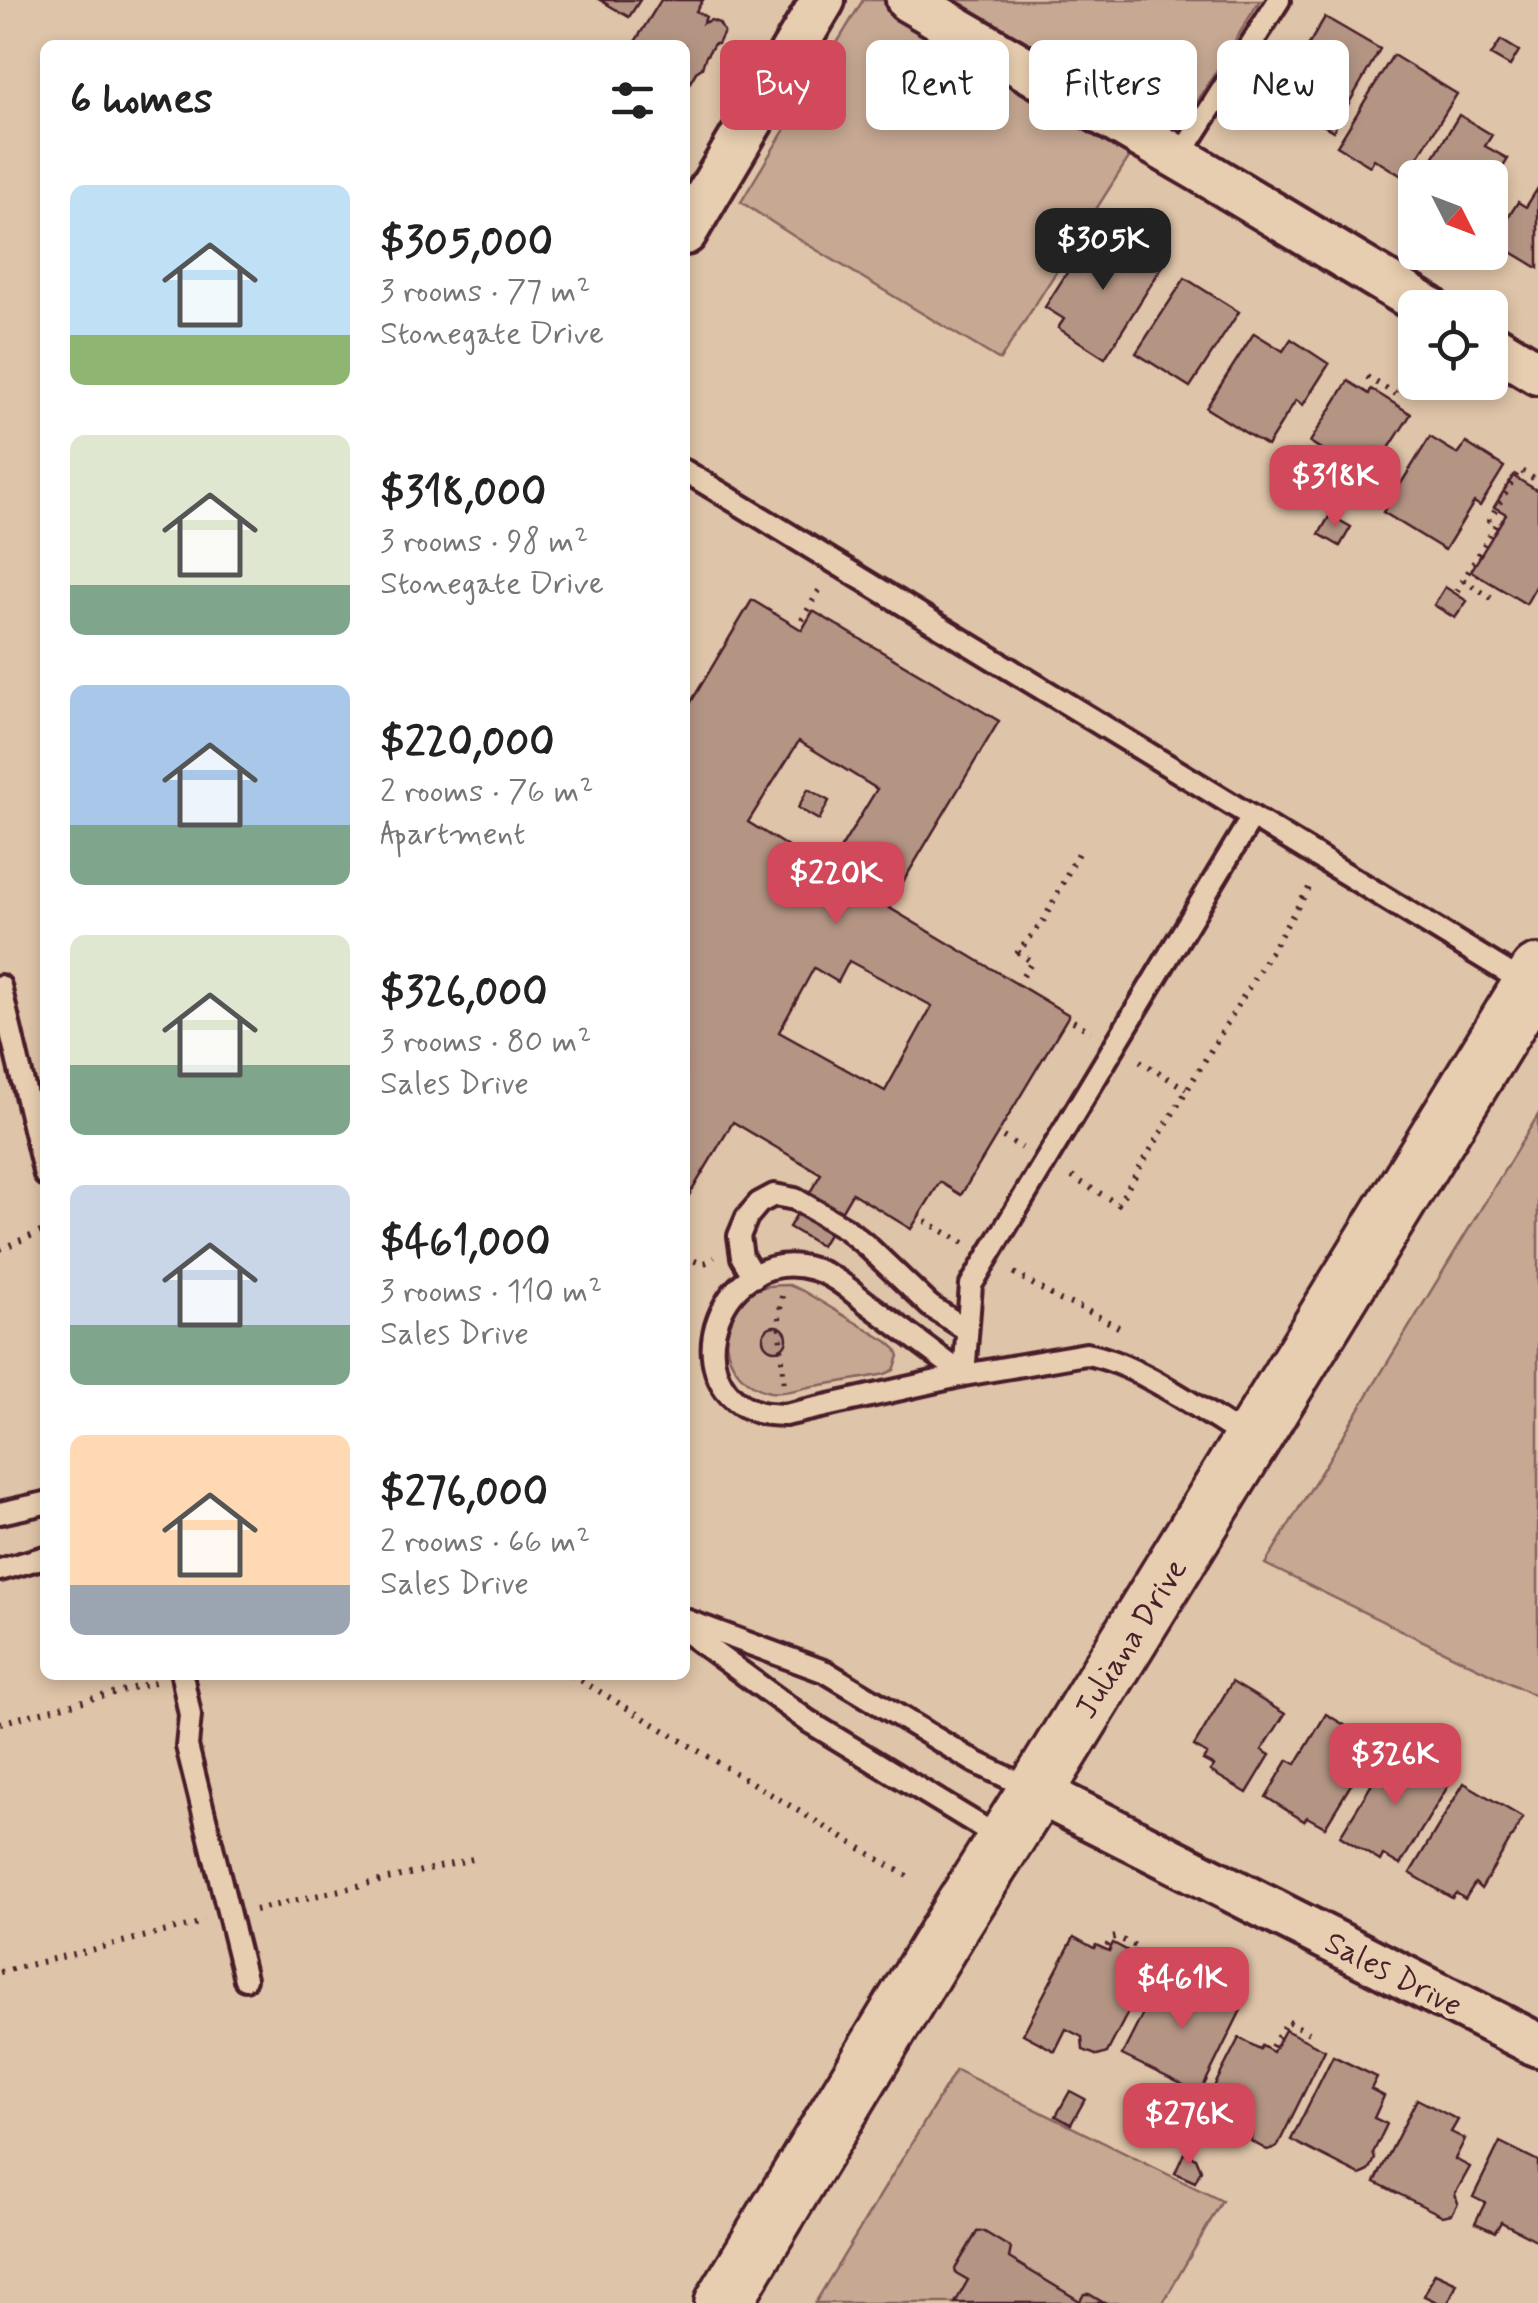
<!DOCTYPE html>
<html lang="en">
<head>
<meta charset="utf-8">
<style>
	body { margin:0; font-family:Mynerve,sans-serif; background:#f2f2f2; color:#222; height:100vh; display:flex; flex-direction:column; font-size:38px; white-space:nowrap }
	* { box-sizing:border-box; margin:0 }
	p { font-size:32px; color:#767676 }
	.icon { flex:none; width:55px; height:55px; fill:none; stroke:currentColor; stroke-width:2; stroke-linecap:round; stroke-linejoin:round }
	.map { position:relative; flex:1; overflow:hidden }
	.panel { position:absolute; left:40px; top:40px; width:650px; height:1640px; display:flex; flex-direction:column; background:#fff; border-radius:15px; box-shadow:0 5px 15px #0003 }
	.panel>* { flex:none }
	.top-card { position:absolute; left:720px; top:40px; width:668px; height:90px; display:flex; gap:20px }
	.needle { width:65px; rotate:132deg }
	.controls { position:absolute; left:1398px; top:160px; display:grid; gap:20px }
	.controls a { display:grid; place-items:center; width:110px; height:110px; border-radius:15px; background:#fff; box-shadow:0 5px 15px #0003; font-size:50px }
	.price { position:absolute; translate:-50% -85px; padding:0 22px; border-radius:20px; background:#d1495b; color:#fff; font-size:32px; line-height:65px; filter:drop-shadow(0 2px 5px #0008) }
	.price::after { content:''; position:absolute; left:50%; top:60px; width:30px; height:22px; margin-left:-15px; background:inherit; clip-path:polygon(0 0,100% 0,50% 100%) }
	.price.selected { background:#222; color:#fff }
	ul { padding:0; list-style:none }
	li { display:flex; align-items:center; gap:30px; height:250px; padding:0 30px }
	li span { display:grid; place-items:center; flex:none; width:280px; height:200px; border-radius:15px; color:#555 }
	li>.icon { margin-inline-start:auto }
	span .icon { width:120px; height:120px; fill:#fffc; stroke-width:1 }
	li b { font-size:42px }
	h2 { display:flex; justify-content:space-between; align-items:center; height:120px; padding:0 30px; font-size:42px }
	.tag { padding:0 35px; border-radius:15px; background:#fff; box-shadow:0 5px 15px #0003; font-size:35px; line-height:90px }
	.tag.selected { background:#d1495b; color:#fff }
	.map>svg:first-child { display:block }
</style>
</head>
<body>
<div class="map">
<svg width="1538" height="2303" viewBox="0 0 1538 2303">
	<rect width="100%" height="100%" fill="#dec4a8"/>
	<filter id="ink" filterUnits="userSpaceOnUse"><feTurbulence type="fractalNoise" baseFrequency=".01" numOctaves="2"/><feDisplacementMap in="SourceGraphic" scale="20" xChannelSelector="R" yChannelSelector="G"/><feConvolveMatrix kernelMatrix="1 2 1 2 8 2 1 2 1" color-interpolation-filters="sRGB"/></filter>
	<g filter="url(#ink)">
		<g fill="#c6a893" stroke="#88645f" stroke-width="2.5">
			<polygon points="863,0 1260,0 1183,125 1158,112 1000,360 795,237 741,202"/>
			<polygon points="1538,1115 1538,1697 1265,1564"/>
			<path d="M 789,1285 L 803,1291 L 888,1342 L 896,1349 L 899,1356 L 894,1370 L 885,1374 C 860,1379 834,1383 809,1387 C 797,1390 782,1394 770,1392 C 718,1381 709,1307 759,1288 C 768,1285 779,1285 789,1285 Z"/>
			<polygon points="956,2070 1222,2201 1163,2303 815,2303"/>
		</g>
		<g fill="#b49584" stroke="#4a1f2b" stroke-width="2.5" fill-rule="evenodd">
			<polygon points="600,0 640,0 629,17"/>
			<polygon points="661,0 703,0 696,11 706,17 703,23 711,20 719,23 724,32 718,44 714,44 705,58 702,68 696,72 685,91 685,45 633,45"/>
			<polygon points="1325,17 1380,49 1333,131 1298,110 1294,118 1268,102 1291,63 1296,66"/>
			<polygon points="1501,40 1519,51 1510,66 1491,55"/>
			<polygon points="1393,55 1457,94 1405,178 1374,159 1370,166 1337,146"/>
			<polygon points="1459,115 1492,135 1485,146 1508,159 1490,188 1490,178 1421,178"/>
			<polygon points="1538,188 1538,268 1493,241 1518,202 1526,207"/>
			<polygon points="1089,238 1114,254 1123,238 1164,264 1105,358 1058,328 1064,319 1045,307"/>
			<polygon points="1185,278 1239,312 1190,387 1136,353"/>
			<polygon points="1254,333 1283,351 1291,339 1329,364 1303,405 1296,400 1267,446 1206,408"/>
			<polygon points="1348,381 1369,394 1371,389 1411,414 1386,453 1379,448 1356,483 1327,465 1332,456 1310,442"/>
			<polygon points="1430,437 1458,454 1466,443 1504,467 1480,506 1474,502 1445,550 1383,512"/>
			<polygon points="1513,476 1538,491 1538,583 1526,604 1471,571 1506,514 1494,507"/>
			<polygon points="1330,515 1351,527 1340,546 1319,534"/>
			<polygon points="1445,587 1467,601 1455,618 1434,605"/>
			<path d="M 752,600 L 802,630 L 813,611 L 999,721 L 888,907 L 1069,1015 L 961,1195 L 940,1182 L 911,1229 L 852,1193 L 821,1246 L 789,1227 L 821,1174 L 733,1122 L 685,1202 L 685,712 ZM 799,741 L 877,789 L 827,871 L 748,822 ZM 849,961 L 932,1006 L 885,1091 L 779,1032 L 814,968 L 838,982 Z"/>
			<polygon points="808,789 829,801 819,820 798,808"/>
			<circle cx="775" cy="1338" r="12"/>
			<polygon points="1232,1682 1285,1714 1262,1750 1270,1755 1247,1793 1210,1771 1214,1766 1203,1760 1207,1754 1194,1746"/>
			<polygon points="1326,1714 1356,1732 1349,1743 1369,1755 1325,1827 1307,1817 1304,1821 1266,1797 1288,1760 1296,1764"/>
			<polygon points="1394,1748 1450,1783 1400,1865 1383,1855 1380,1861 1340,1836"/>
			<polygon points="1464,1783 1523,1818 1481,1889 1475,1883 1465,1899 1456,1893 1452,1898 1410,1873"/>
			<polygon points="1074,1937 1094,1948 1096,1945 1109,1951 1113,1943 1153,1964 1109,2049 1107,2053 1098,2056 1083,2050 1082,2037 1066,2029 1055,2051 1023,2034"/>
			<polygon points="1165,1970 1242,2008 1200,2093 1122,2055"/>
			<polygon points="1285,2030 1325,2050 1277,2147 1267,2150 1251,2141 1252,2129 1236,2120 1226,2139 1195,2124 1239,2038 1260,2049 1262,2046 1273,2052"/>
			<polygon points="1333,2056 1377,2077 1371,2089 1384,2096 1374,2118 1387,2124 1373,2153 1375,2159 1369,2171 1360,2175 1291,2140"/>
			<polygon points="1070,2091 1085,2099 1071,2124 1056,2116"/>
			<polygon points="1417,2099 1458,2120 1451,2132 1465,2139 1455,2159 1470,2167 1455,2194 1458,2203 1452,2214 1443,2216 1375,2182"/>
			<polygon points="1500,2142 1538,2161 1538,2241 1501,2222 1495,2232 1475,2223 1485,2203 1473,2197"/>
			<polygon points="1184,2153 1196,2158 1201,2170 1195,2182 1175,2173"/>
			<polygon points="983,2231 1011,2248 1009,2258 1080,2301 1084,2294 1089,2294 1104,2303 955,2303 968,2280 956,2273 955,2269 977,2232"/>
			<polygon points="1435,2273 1457,2283 1448,2303 1439,2303 1424,2296"/>
		</g>
		<g fill="none" stroke-linecap="round" stroke-linejoin="round">
			<defs>
				<g id="lane">
					<polyline points="1179,158 1279,0"/>
					<polyline points="685,471 1528,985"/>
					<polyline points="0,986 45,1175"/>
					<polyline points="754,1277 742,1257 739,1236 747,1217 759,1203 774,1195 795,1199 845,1228 867,1246 930,1306 967,1330"/>
					<path d="M 1250,1440 C 1205,1413 1136,1362 1086,1354 L 964,1375 C 933,1352 902,1329 871,1306 C 853,1293 835,1275 813,1269 C 722,1242 672,1379 755,1411 C 764,1415 775,1414 785,1415 L 964,1375 L 971,1285 L 1252,817"/>
					<polyline points="0,1513 45,1503"/>
					<polyline points="0,1570 45,1557"/>
					<polyline points="685,1620 826,1672 975,1762 1034,1790"/>
					<polyline points="685,1631 808,1721 1005,1841"/>
					<polyline points="182,1675 190,1715 187,1746 245,1979"/>
				</g>
				<g id="street">
					<polyline points="908,0 1198,169 1429,308"/>
					<polyline points="685,233 823,0"/>
					<polyline points="1490,344 1538,373"/>
					<polyline points="1036,1791 1538,2045"/>
				</g>
				<polyline id="secondary" points="723,2303 951,1926 1036,1791 1538,973"/>
			</defs>
			<use href="#lane" stroke="#4a1f2b" stroke-width="28"/>
			<use href="#street" stroke="#4a1f2b" stroke-width="50"/>
			<use href="#secondary" stroke="#4a1f2b" stroke-width="62"/>
			<g stroke="#4a1f2b" stroke-width="6" stroke-dasharray="2.5 8" stroke-linecap="butt">
				<polyline points="1367,377 1396,394"/>
				<polyline points="1463,580 1491,598"/>
				<polyline points="1457,591 1496,525 1489,520 1519,470 1538,481"/>
				<polyline points="802,620 821,587"/>
				<polyline points="1023,976 1032,962 1018,952 1043,922 1080,849"/>
				<polyline points="1073,1021 1091,1032"/>
				<polyline points="1140,1061 1186,1089"/>
				<polyline points="1003,1137 1022,1148"/>
				<polyline points="1072,1177 1118,1204 1309,888 1313,891"/>
				<polyline points="925,1221 964,1243"/>
				<polyline points="0,1249 45,1230"/>
				<path d="M 685,1256 C 696,1262 704,1267 714,1257"/>
				<polyline points="1014,1273 1060,1300 1082,1308 1122,1329"/>
				<polyline points="782,1296 779,1316 784,1388"/>
				<polyline points="572,1675 907,1876"/>
				<polyline points="0,1723 155,1682"/>
				<polyline points="255,1910 473,1859"/>
				<polyline points="1107,1946 1112,1938 1116,1937 1140,1948"/>
				<polyline points="0,1972 204,1922"/>
				<polyline points="1272,2047 1287,2021 1309,2033"/>
			</g>
			<use href="#lane" stroke="#e8ceb0" stroke-width="20"/>
			<use href="#street" stroke="#e8ceb0" stroke-width="42"/>
			<use href="#secondary" stroke="#e8ceb0" stroke-width="55"/>
		</g>
	</g>
	<g text-anchor="middle" stroke-width="10" stroke-linejoin="round" paint-order="stroke">
		<g font-size="32" fill="#4a1f2b" stroke="#e8ceb0">
			<text transform="translate(1130 1638) rotate(-58)" y="11">Juliana Drive</text>
			<text transform="translate(1394 1973) rotate(27)" y="11">Sales Drive</text>
		</g>
	</g>
</svg>
<div class="controls">
<a><svg class="needle" viewBox="-14 -14 28 28"><path d="M0-13l5 13h-10z" fill="#e53935"/><path d="M0 13l5-13h-10z" fill="#767676"/></svg></a>
<a><svg class="icon" aria-label="locate" viewBox="0 0 24 24"><circle cx="12" cy="12" r="6"/><path d="M12 2v4M12 18v4M2 12h4M18 12h4"/></svg></a>
</div>
<b class="price selected" style="left:1103px;top:293px">$305K</b>
<b class="price" style="left:1335px;top:530px">$318K</b>
<b class="price" style="left:836px;top:927px">$220K</b>
<b class="price" style="left:1395px;top:1808px">$326K</b>
<b class="price" style="left:1182px;top:2032px">$461K</b>
<b class="price" style="left:1189px;top:2168px">$276K</b>
<div class="top-card">
<a class="tag selected">Buy</a>
<a class="tag">Rent</a>
<a class="tag">Filters</a>
<a class="tag">New</a>
</div>
<section class="panel">
<h2>6 homes<svg class="icon" aria-label="filters" viewBox="0 0 24 24"><path d="M4 7h16M4 17h16"/><circle cx="9" cy="7" r="2"/><circle cx="15" cy="17" r="2"/></svg></h2>
<ul>
<li><span style="background:linear-gradient(#bfe0f5 75%,#8fb573 0)"><svg class="icon" aria-label="home" viewBox="0 0 24 24"><path d="M3 11l9-7 9 7M6 9v11h12V9"/></svg></span><div><b>$305,000</b><p>3 rooms · 77 m²</p><p>Stonegate Drive</p></div></li>
<li><span style="background:linear-gradient(#dfe7d0 75%,#7fa58c 0)"><svg class="icon" aria-label="home" viewBox="0 0 24 24"><path d="M3 11l9-7 9 7M6 9v11h12V9"/></svg></span><div><b>$318,000</b><p>3 rooms · 98 m²</p><p>Stonegate Drive</p></div></li>
<li><span style="background:linear-gradient(#a9c7e8 70%,#7fa58c 0)"><svg class="icon" aria-label="home" viewBox="0 0 24 24"><path d="M3 11l9-7 9 7M6 9v11h12V9"/></svg></span><div><b>$220,000</b><p>2 rooms · 76 m²</p><p>Apartment</p></div></li>
<li><span style="background:linear-gradient(#dfe7d0 65%,#7fa58c 0)"><svg class="icon" aria-label="home" viewBox="0 0 24 24"><path d="M3 11l9-7 9 7M6 9v11h12V9"/></svg></span><div><b>$326,000</b><p>3 rooms · 80 m²</p><p>Sales Drive</p></div></li>
<li><span style="background:linear-gradient(#c9d6e8 70%,#7fa58c 0)"><svg class="icon" aria-label="home" viewBox="0 0 24 24"><path d="M3 11l9-7 9 7M6 9v11h12V9"/></svg></span><div><b>$461,000</b><p>3 rooms · 110 m²</p><p>Sales Drive</p></div></li>
<li><span style="background:linear-gradient(#ffd9b3 75%,#9aa5b1 0)"><svg class="icon" aria-label="home" viewBox="0 0 24 24"><path d="M3 11l9-7 9 7M6 9v11h12V9"/></svg></span><div><b>$276,000</b><p>2 rooms · 66 m²</p><p>Sales Drive</p></div></li>
</ul>
</section>
</div>
</body>
</html>
